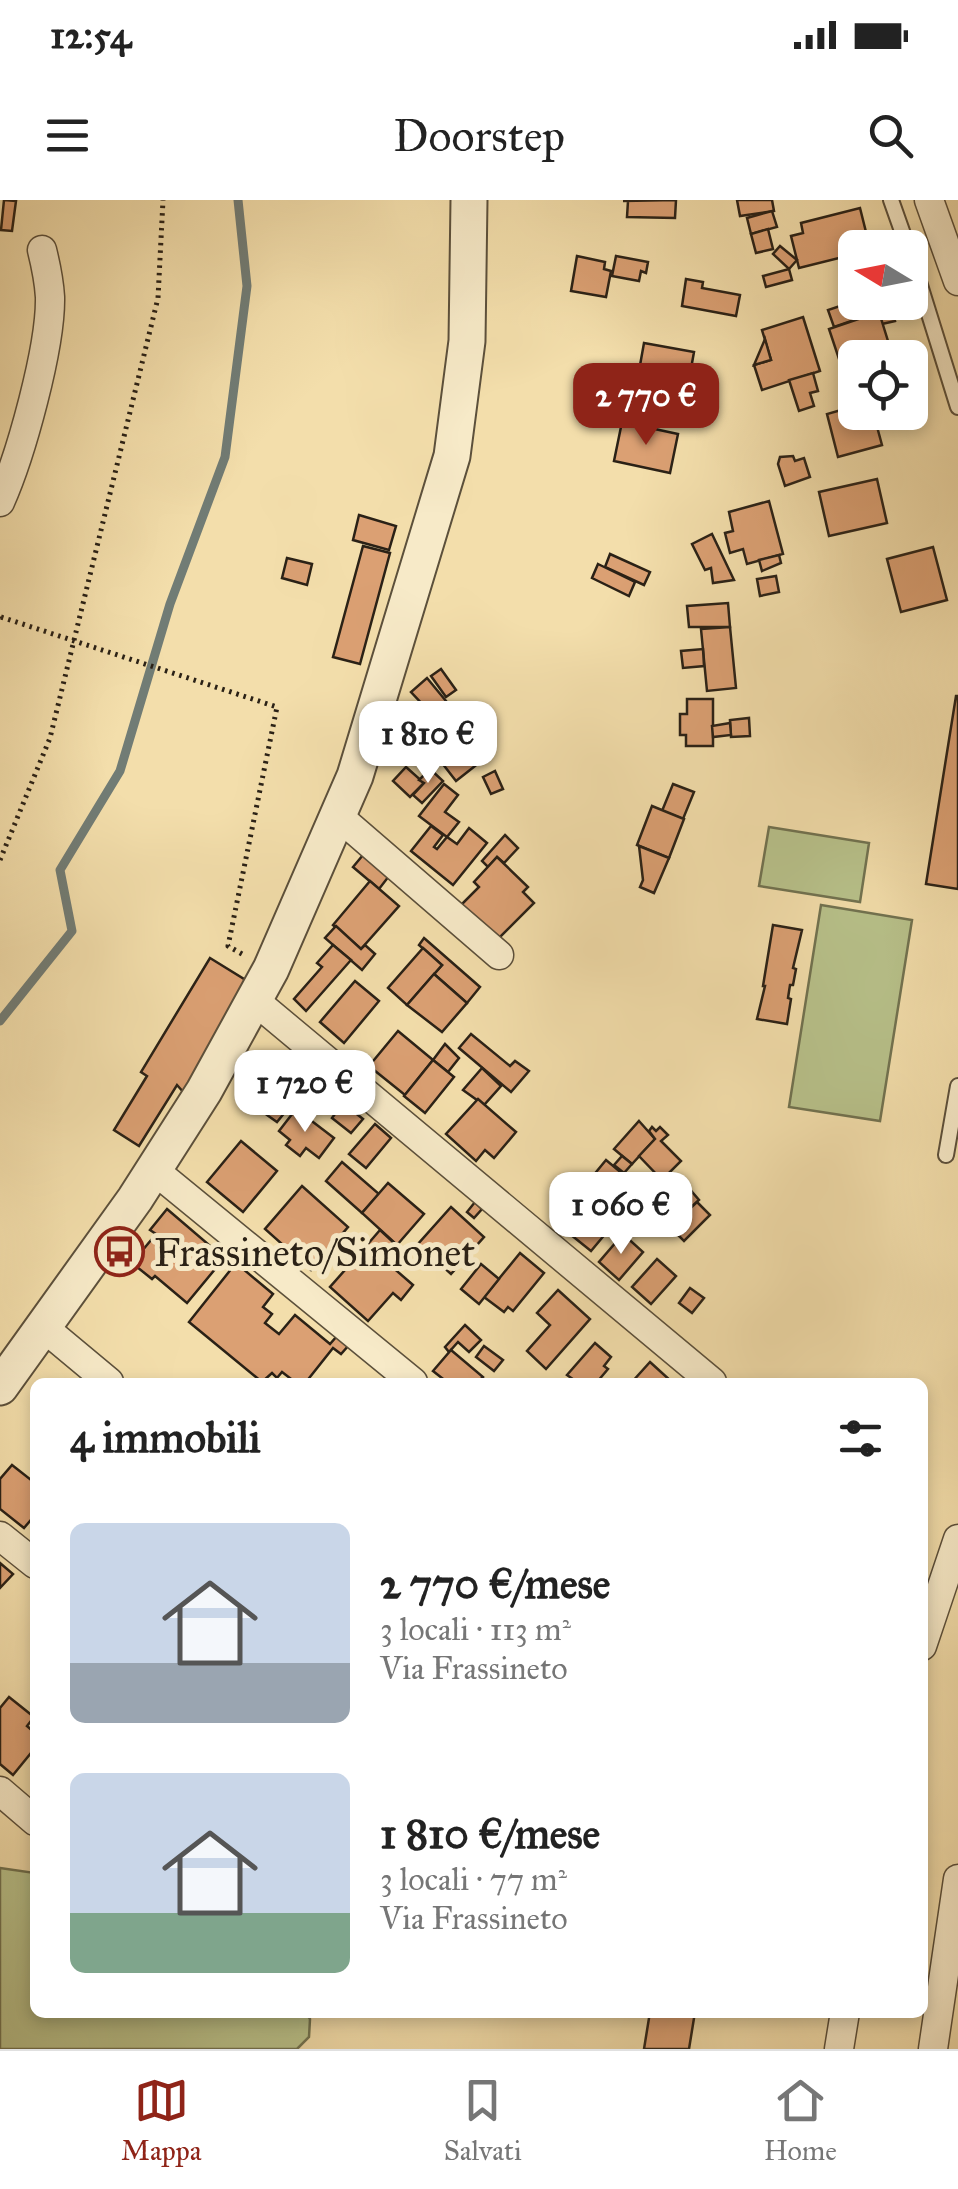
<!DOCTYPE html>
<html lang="it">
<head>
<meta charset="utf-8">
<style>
	body { margin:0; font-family:"IM FELL Great Primer",serif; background:#f2f2f2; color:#222; height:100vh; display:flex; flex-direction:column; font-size:38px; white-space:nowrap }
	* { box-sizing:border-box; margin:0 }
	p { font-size:32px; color:#767676 }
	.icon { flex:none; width:55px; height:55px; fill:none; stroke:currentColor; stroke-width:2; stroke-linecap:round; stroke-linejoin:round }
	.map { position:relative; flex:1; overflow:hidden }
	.side { position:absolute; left:30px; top:1178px; width:898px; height:640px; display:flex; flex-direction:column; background:#fff; border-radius:15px; box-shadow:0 5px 15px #0003 }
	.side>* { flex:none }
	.needle { width:65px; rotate:280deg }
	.fabs { position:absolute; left:838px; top:30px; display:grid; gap:20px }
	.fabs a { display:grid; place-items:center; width:90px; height:90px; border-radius:15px; background:#fff; box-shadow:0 5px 15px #0003; font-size:50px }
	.price { position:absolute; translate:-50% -85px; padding:0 22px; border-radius:20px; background:#fff; color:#222; font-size:32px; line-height:65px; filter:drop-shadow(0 2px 5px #0008) }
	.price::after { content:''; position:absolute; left:50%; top:60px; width:30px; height:22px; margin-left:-15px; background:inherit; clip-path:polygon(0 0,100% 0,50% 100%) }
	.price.active { background:#8f2418; color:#fff }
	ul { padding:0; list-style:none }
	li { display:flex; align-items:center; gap:30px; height:250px; padding:0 40px }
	li span { display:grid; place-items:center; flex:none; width:280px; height:200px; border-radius:15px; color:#555 }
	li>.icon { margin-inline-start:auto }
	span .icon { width:120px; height:120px; fill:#fffc; stroke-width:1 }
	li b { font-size:42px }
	h2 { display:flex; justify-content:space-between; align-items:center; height:120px; padding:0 40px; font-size:42px }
	.status { display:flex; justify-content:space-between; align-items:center; height:70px; padding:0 50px; background:#fff; direction:ltr }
	.status svg { height:28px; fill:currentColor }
	header { display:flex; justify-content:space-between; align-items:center; height:130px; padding:0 40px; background:#fff; font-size:45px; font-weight:600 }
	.tabs { display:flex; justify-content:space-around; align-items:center; height:140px; border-top:2px solid #e0e0e0; background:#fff; font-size:28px; color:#767676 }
	.tabs a { display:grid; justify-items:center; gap:5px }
	.tabs .active { color:#8f2418 }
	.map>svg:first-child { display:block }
</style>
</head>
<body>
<div class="status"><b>12:54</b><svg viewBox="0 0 49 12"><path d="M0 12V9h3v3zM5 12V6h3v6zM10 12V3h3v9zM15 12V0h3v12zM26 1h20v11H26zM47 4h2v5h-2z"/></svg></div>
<header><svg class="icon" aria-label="menu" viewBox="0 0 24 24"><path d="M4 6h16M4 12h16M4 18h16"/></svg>Doorstep<svg class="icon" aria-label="search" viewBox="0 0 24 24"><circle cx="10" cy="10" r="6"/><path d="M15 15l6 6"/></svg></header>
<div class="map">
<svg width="958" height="1849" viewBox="0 0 958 1849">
	<rect width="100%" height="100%" fill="#f3deab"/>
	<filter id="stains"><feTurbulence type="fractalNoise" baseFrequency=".002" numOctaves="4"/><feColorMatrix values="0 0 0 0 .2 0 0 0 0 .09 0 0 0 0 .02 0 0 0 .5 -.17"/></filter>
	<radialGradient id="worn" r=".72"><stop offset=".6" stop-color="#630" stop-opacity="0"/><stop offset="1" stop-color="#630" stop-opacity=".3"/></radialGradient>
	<g fill="#b8c28b" stroke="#717250" stroke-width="2.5">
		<polygon points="769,627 869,643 860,702 759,686"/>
		<polygon points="821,705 912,720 880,921 789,907"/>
		<polygon points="0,1668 35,1673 35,1812 306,1813 310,1819 309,1837 297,1849 0,1849"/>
	</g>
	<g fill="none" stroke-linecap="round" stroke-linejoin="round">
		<polyline stroke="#717c75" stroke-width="9" points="0,821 72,731 60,670 120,571 170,404 225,257 247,86 238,0"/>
	</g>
	<g fill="#dba073" stroke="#2a2116" stroke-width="2.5">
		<polygon points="4,0 16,1 12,31 1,30"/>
		<polygon points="676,0 675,18 627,17 628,1 623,1"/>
		<polygon points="737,0 772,0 774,11 740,16"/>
		<polygon points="860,8 870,48 855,48 855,54 799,68 791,36 803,33 801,23"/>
		<polygon points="772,11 777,27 751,34 747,18"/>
		<polygon points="768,29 773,49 756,53 751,34"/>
		<polygon points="780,46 797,60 789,69 773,54"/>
		<polygon points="577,56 605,62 604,69 611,71 606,97 571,91"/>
		<polygon points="616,56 648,62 646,73 641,71 639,81 612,76"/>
		<polygon points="789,69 792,80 766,87 763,76"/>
		<polygon points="686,79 703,82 702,88 740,95 736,116 682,106"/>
		<polygon points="855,101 861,102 866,116 834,127 828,110"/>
		<polygon points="866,102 885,102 887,111 892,110 895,121 882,124 879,112 870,115"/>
		<polygon points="885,102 907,102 908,105 887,111"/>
		<polygon points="879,112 892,154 855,158 855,167 843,171 829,129"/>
		<polygon points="803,117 820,171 762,190 754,165 771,160 762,130"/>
		<polygon points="765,139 771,160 754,165"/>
		<polygon points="644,143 694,152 687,191 637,182"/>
		<polygon points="813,173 818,191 810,193 814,206 799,211 789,180"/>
		<polygon points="855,206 855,212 873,212 882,245 838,257 827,214"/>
		<polygon points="622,222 678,234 670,273 614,261"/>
		<polygon points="793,256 795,261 804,258 810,277 785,286 778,264 780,257"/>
		<polygon points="877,279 887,323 829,336 819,292"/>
		<polygon points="769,301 783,354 747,364 743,349 730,353 725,333 733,331 729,312"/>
		<polygon points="359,315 396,326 389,350 353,340"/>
		<polygon points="712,334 734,380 713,383 711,368 705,370 692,344"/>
		<polygon points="363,346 390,353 360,464 333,457"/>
		<polygon points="933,347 947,400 901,412 887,359"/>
		<polygon points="610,354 650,372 644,385 605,367"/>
		<polygon points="779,355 781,363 762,371 759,360"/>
		<polygon points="287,358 312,364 307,385 282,378"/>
		<polygon points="598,364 635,382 629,396 592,378"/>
		<polygon points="776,376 779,392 760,396 757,379"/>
		<polygon points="728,403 730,427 689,427 687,406"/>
		<polygon points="730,427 736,488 707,491 701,429"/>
		<polygon points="703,449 704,466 683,468 681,451"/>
		<polygon points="441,469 456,490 446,497 431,476"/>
		<polygon points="427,478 460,518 456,522 452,518 443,526 411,492"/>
		<polygon points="956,496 958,496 958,689 926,684"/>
		<polygon points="687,499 713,499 713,546 686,546 686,535 680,535 680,514 687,514"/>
		<polygon points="431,512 446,530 415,557 400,539"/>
		<polygon points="749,518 750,536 731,537 730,520"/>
		<polygon points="730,523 731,535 713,537 712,526"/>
		<polygon points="467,527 482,556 472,563 452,537"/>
		<polygon points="446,530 475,566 456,581 428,545"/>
		<polygon points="406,567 424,583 410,597 393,581"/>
		<polygon points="430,569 443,581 422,603 413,595 424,583 419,580"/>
		<polygon points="495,571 503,589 491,594 483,577"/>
		<polygon points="444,584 458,595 445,612 459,622 447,637 419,616"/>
		<polygon points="673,584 694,592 683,619 662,611"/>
		<polygon points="652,606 684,619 669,658 637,645"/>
		<polygon points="431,626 443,635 434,647 437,649 447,637 457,644 469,628 487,643 453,685 411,651"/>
		<polygon points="505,635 518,648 504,663 497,657 488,667 482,661"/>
		<polygon points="639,646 669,658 654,693 640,687 643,680"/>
		<polygon points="363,655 389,676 379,689 353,667"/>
		<polygon points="497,657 528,687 523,692 534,703 496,741 460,706 479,687 474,682"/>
		<polygon points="370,681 399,706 361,749 333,725"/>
		<polygon points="773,725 802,730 793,768 796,769 793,785 790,785 788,798 791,799 787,824 757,819 765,786 763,786"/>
		<polygon points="336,726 361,749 365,745 375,754 362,770 325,738"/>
		<polygon points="424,738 480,787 467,803 434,774 442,765 419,745"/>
		<polygon points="333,745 351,760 306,811 294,799 322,767 317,763"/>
		<polygon points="423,748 442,765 407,805 388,788"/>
		<polygon points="210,758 252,784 185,894 177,885 139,946 114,930 147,876 141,872"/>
		<polygon points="434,774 467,803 442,832 407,805"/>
		<polygon points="355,781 379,801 344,843 320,822"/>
		<polygon points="398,831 433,860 405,895 369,866"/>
		<polygon points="471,834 510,866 515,861 529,871 511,892 459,848"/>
		<polygon points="445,844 459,858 448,872 433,860"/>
		<polygon points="433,860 454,877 425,913 404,896"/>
		<polygon points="265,867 278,878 263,897 250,885"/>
		<polygon points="482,868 501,886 484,905 463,890"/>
		<polygon points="297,876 313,888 296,909 290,906 277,922 267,915"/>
		<polygon points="478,899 516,932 494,958 485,950 476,961 446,934"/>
		<polygon points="343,903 363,919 351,933 332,918"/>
		<polygon points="296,909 334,938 319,958 306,948 300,956 286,945 290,940 279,931"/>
		<polygon points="639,921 655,939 632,964 614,949"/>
		<polygon points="375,924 391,938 366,968 349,954"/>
		<polygon points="652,927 656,931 660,927 668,935 661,941 681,961 662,980 639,956 655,939 649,931"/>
		<polygon points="241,941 277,971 243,1012 207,982"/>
		<polygon points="622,956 632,964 624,973 614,965"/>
		<polygon points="606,960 642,990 591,1051 555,1022"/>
		<polygon points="342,962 379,994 362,1013 326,981"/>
		<polygon points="388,983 424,1014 397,1045 362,1013"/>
		<polygon points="302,986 348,1027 311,1070 265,1029"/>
		<polygon points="687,986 699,1000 670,1027 657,1013"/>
		<polygon points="475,1002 482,1009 474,1018 467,1012"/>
		<polygon points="697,1002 710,1015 684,1041 670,1027"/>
		<polygon points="451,1007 484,1037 451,1074 418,1044"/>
		<polygon points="167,1009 215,1050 206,1060 216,1068 187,1103 155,1076 152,1079 132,1063 156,1034 150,1030"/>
		<polygon points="380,1030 393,1042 381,1057 367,1045"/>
		<polygon points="623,1034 643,1052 619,1080 599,1062"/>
		<polygon points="367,1045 413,1085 401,1100 393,1093 368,1121 330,1087"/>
		<polygon points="520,1053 544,1073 513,1111 508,1107 504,1112 484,1097"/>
		<polygon points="657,1059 676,1076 651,1104 632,1087"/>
		<polygon points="236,1063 273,1094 263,1107 272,1114 265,1123 279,1134 295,1115 330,1144 337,1136 349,1145 341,1154 333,1148 306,1182 295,1182 282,1172 277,1178 272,1173 262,1182 189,1122"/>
		<polygon points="481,1064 499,1079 479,1104 461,1089"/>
		<polygon points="690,1088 704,1098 692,1113 679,1103"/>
		<polygon points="558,1090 590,1119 546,1169 527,1151 550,1125 537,1113"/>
		<polygon points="465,1125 481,1140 469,1152 458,1142 449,1152 445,1147"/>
		<polygon points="595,1143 611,1157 604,1166 608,1169 597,1182 577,1182 567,1175"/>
		<polygon points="484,1146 503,1160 494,1171 476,1157"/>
		<polygon points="451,1150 483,1177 478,1182 447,1182 433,1171"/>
		<polygon points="650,1162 672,1182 632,1182"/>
		<polygon points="12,1265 35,1283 35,1315 24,1328 0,1309 0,1279"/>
		<polygon points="0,1363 13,1374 0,1388"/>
		<polygon points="9,1497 34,1517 27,1526 35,1533 35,1548 13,1575 0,1564 0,1508"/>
		<polygon points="650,1812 695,1812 689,1849 644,1849"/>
	</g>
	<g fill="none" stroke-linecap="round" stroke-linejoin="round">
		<defs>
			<g id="service">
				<polyline points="891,0 908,48"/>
				<polyline points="910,53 958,207"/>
				<polyline points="946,955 958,886"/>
			</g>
			<g id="minor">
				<polyline points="929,0 958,81"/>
				<path d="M 0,302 C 21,255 51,147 50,97 C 49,81 46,66 42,50"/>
				<polyline points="338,616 499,755"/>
				<polyline points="254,800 712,1182"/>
				<polyline points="154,970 413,1182"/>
				<polyline points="43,1127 109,1182"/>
				<polyline points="0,1336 35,1364"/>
				<polyline points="922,1446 958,1339"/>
				<polyline points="0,1591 35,1621"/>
				<polyline points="839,1849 845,1812"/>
				<polyline points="933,1849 958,1679"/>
			</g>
			<polyline id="tertiary" points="0,1187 135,999 204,891 271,769 355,576 452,256 467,141 469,0"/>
		</defs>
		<use href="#service" stroke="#5c503b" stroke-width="18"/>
		<use href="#minor" stroke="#5c503b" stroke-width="31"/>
		<use href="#tertiary" stroke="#5c503b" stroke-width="39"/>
		<g stroke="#2a2116" stroke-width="5" stroke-dasharray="2.5 5" stroke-linecap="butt">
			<polyline points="0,418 1,417"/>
			<polyline points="0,660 50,538 158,98 163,0"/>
			<polyline points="242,754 228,746 277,507"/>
		</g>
		<use href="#service" stroke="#f7eac8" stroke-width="14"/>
		<use href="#minor" stroke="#f7eac8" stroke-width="28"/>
		<use href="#tertiary" stroke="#f7eac8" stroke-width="35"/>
		<polyline stroke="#2a2116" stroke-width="5" stroke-dasharray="2.5 5" stroke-linecap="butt" points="1,417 277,507"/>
	</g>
	<defs>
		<symbol id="bus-ring" viewBox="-11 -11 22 22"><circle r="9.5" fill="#f7eac8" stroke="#8f2418" stroke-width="1.5"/><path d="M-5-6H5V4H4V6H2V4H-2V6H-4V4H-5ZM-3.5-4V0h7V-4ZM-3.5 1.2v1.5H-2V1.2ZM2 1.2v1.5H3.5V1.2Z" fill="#8f2418"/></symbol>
	</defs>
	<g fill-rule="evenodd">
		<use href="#bus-ring" x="92" y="1024" width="55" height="55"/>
	</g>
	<g text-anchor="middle" stroke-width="10" stroke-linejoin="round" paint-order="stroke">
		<g font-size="40" fill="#2a2116" stroke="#f7eac8" text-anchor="start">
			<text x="154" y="1066">Frassineto/Simonet</text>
		</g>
	</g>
	<rect width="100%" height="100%" filter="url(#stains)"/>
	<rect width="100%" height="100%" fill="url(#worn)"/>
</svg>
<div class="fabs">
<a><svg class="needle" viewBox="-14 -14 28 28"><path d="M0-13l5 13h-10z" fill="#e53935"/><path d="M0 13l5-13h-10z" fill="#767676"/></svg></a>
<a><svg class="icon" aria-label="locate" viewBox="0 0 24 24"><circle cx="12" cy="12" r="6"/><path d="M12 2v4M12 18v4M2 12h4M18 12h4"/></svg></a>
</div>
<b class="price active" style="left:646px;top:248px">2 770 €</b>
<b class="price" style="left:428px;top:586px">1 810 €</b>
<b class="price" style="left:305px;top:935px">1 720 €</b>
<b class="price" style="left:621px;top:1057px">1 060 €</b>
<section class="side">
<h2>4 immobili<svg class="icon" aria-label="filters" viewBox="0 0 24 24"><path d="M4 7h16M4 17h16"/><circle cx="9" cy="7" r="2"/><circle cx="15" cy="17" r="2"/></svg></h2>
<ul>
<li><span style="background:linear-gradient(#c9d6e8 70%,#9aa5b1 0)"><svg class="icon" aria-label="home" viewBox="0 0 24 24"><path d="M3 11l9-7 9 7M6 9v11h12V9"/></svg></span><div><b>2 770 €/mese</b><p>3 locali · 113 m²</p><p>Via Frassineto</p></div></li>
<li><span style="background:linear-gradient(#c9d6e8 70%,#7fa58c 0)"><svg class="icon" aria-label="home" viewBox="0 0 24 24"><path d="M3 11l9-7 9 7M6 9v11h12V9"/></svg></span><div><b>1 810 €/mese</b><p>3 locali · 77 m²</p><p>Via Frassineto</p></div></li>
</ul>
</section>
</div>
<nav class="tabs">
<a class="active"><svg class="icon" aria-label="map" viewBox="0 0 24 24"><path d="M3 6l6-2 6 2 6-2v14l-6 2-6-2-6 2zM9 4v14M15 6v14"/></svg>Mappa</a>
<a><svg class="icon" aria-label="saved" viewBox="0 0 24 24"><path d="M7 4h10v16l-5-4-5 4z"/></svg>Salvati</a>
<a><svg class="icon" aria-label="home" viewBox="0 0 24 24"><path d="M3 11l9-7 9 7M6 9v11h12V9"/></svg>Home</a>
</nav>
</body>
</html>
